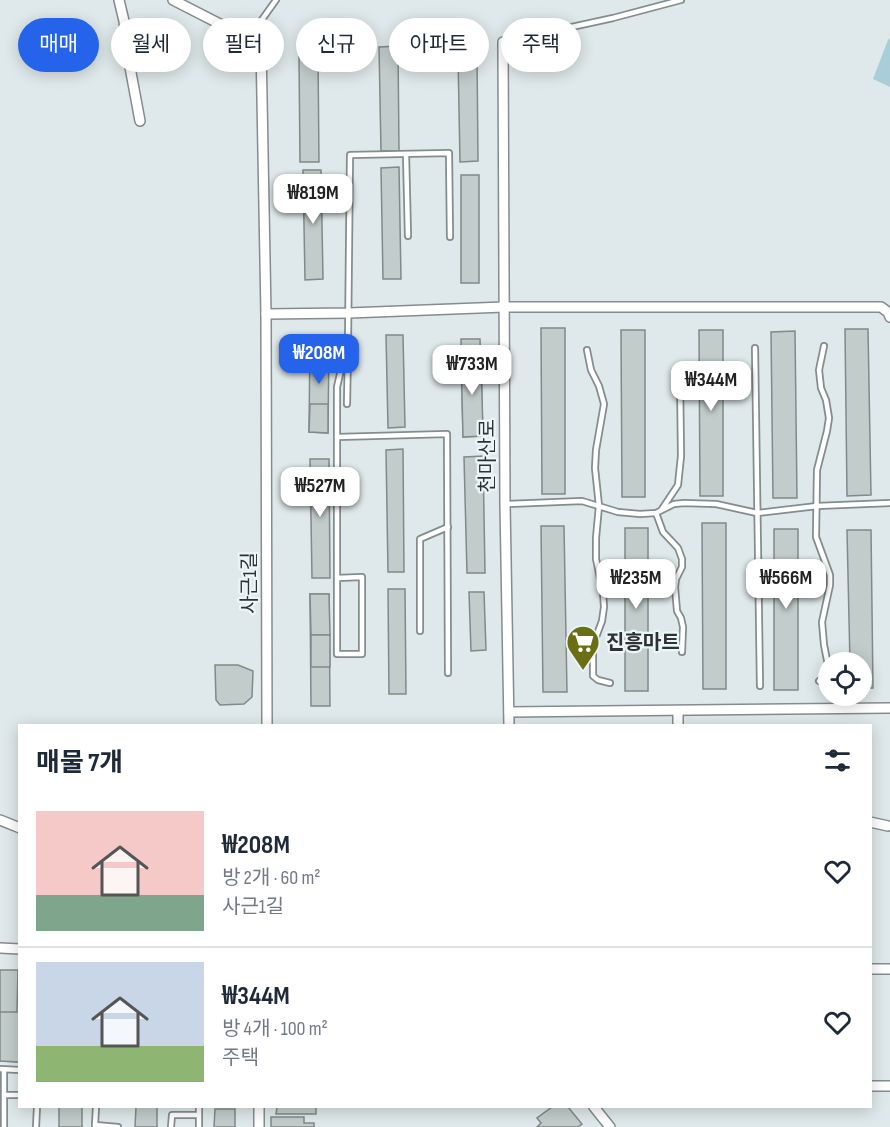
<!DOCTYPE html>
<html lang="ko">
<head>
<meta charset="utf-8">
<style>
	body { margin:0; font-family:"Sofia Sans Condensed","Noto Sans KR",sans-serif; background:#f6f6f7; color:#1f2937; height:100vh; display:flex; flex-direction:column; font-size:22px; white-space:nowrap }
	* { box-sizing:border-box; margin:0 }
	p { font-size:20px; color:#747a83 }
	.icon { flex:none; width:33px; height:33px; fill:none; stroke:currentColor; stroke-width:2; stroke-linecap:round; stroke-linejoin:round }
	.map { position:relative; flex:1; overflow:hidden }
	.side { position:absolute; left:18px; top:724px; width:854px; height:384px; display:flex; flex-direction:column; background:#fff; border-radius:0px; box-shadow:0 3px 15px #0003 }
	.side>* { flex:none }
	.banner { position:absolute; left:18px; top:18px; width:855px; height:54px; display:flex; gap:12px }
	.controls { position:absolute; left:818px; top:652px; display:grid; gap:12px }
	.controls a { display:grid; place-items:center; width:54px; height:54px; border-radius:50%; background:#fff; box-shadow:0 3px 15px #0003; font-size:30px }
	.price { position:absolute; translate:-50% -51px; padding:0 14px; border-radius:12px; background:#fff; color:#222; font-size:20px; line-height:39px; filter:drop-shadow(0 2px 3px #0008) }
	.price::after { content:''; position:absolute; left:50%; top:36px; width:18px; height:14px; margin-left:-9px; background:inherit; clip-path:polygon(0 0,100% 0,50% 100%) }
	.price.selected { background:#2563eb; color:#fff }
	ul { padding:0; list-style:none }
	li { display:flex; align-items:center; gap:18px; height:150px; padding:0 18px }
	li+li { border-top:2px solid #e0e1e3 }
	li span { display:grid; place-items:center; flex:none; width:168px; height:120px; border-radius:0px; color:#555 }
	li>.icon { margin-inline-start:auto }
	span .icon { width:72px; height:72px; fill:#fffc; stroke-width:1 }
	li b { font-size:26px }
	h2 { display:flex; justify-content:space-between; align-items:center; height:72px; padding:0 18px; font-size:26px }
	.tag { padding:0 21px; border-radius:27px; background:#fff; box-shadow:0 3px 15px #0003; font-size:21px; line-height:54px }
	.tag.selected { background:#2563eb; color:#fff }
	.map>svg:first-child { display:block }
</style>
</head>
<body>
<div class="map">
<svg width="890" height="1127" viewBox="0 0 890 1127">
	<rect width="100%" height="100%" fill="#dfe8ea"/>
	<polygon fill="#a9ced9" points="890,38 890,87 873,79 888,40"/>
	<g fill="#c2cccb" stroke="#818989" stroke-width="1.5">
		<polygon points="398,46 399,151 381,151 379,47"/>
		<polygon points="477,55 478,161 460,162 458,56"/>
		<polygon points="299,56 318,56 319,162 300,162"/>
		<polygon points="399,167 401,279 383,279 381,168"/>
		<polygon points="303,170 321,170 323,279 305,280"/>
		<rect x="461" y="175" width="18" height="108"/>
		<polygon points="541,328 565,328 565,494 542,494"/>
		<polygon points="845,329 868,329 871,495 847,496"/>
		<polygon points="621,330 645,330 645,497 622,497"/>
		<polygon points="699,330 723,330 723,496 700,496"/>
		<polygon points="795,331 797,498 773,498 771,332"/>
		<polygon points="386,335 403,335 405,427 388,428"/>
		<polygon points="310,338 329,338 328,433 309,432"/>
		<polygon points="461,339 480,339 483,436 463,437"/>
		<polygon points="481,355 483,436 463,437 461,356"/>
		<polygon points="310,404 328,404 328,433 309,432"/>
		<polygon points="403,449 404,572 388,572 386,450"/>
		<polygon points="483,456 485,573 467,573 464,457"/>
		<polygon points="310,459 329,459 330,578 312,578"/>
		<polygon points="702,523 726,523 726,689 703,689"/>
		<polygon points="541,526 564,526 567,692 543,692"/>
		<rect x="625" y="528" width="23" height="163"/>
		<rect x="774" y="529" width="24" height="161"/>
		<polygon points="847,530 871,530 873,688 861,688 861,663 850,663"/>
		<polygon points="388,589 405,589 406,694 389,694"/>
		<polygon points="469,592 484,592 486,650 471,651"/>
		<polygon points="310,594 329,594 330,706 311,706"/>
		<polygon points="310,594 329,594 330,635 311,635"/>
		<rect x="311" y="635" width="19" height="32"/>
		<polygon points="215,665 238,665 253,671 252,697 244,704 220,705 216,700"/>
		<polygon points="0,970 18,970 17,1012 20,1012 19,1062 0,1061"/>
		<polygon points="0,1012 20,1012 19,1062 0,1061"/>
		<rect x="59" y="1107" width="23" height="20"/>
		<polygon points="136,1107 157,1107 157,1127 135,1127"/>
		<polygon points="277,1107 316,1107 316,1114 276,1114"/>
		<polygon points="552,1107 568,1107 582,1124 578,1127 537,1127 541,1123 537,1118"/>
		<polygon points="215,1109 235,1109 235,1127 214,1127"/>
		<polygon points="271,1117 304,1117 304,1123 314,1123 314,1127 271,1127"/>
	</g>
	<g fill="none" stroke-linecap="round" stroke-linejoin="round">
		<defs>
			<g id="lane">
				<polyline points="503,42 613,18 681,0"/>
				<polyline points="261,45 261,21 276,0"/>
				<polyline points="406,154 408,236"/>
				<polyline points="348,341 350,155 449,153 450,237"/>
				<polyline points="824,346 819,370 821,388 826,400 829,418 827,431 817,470 816,537 830,575 830,585 822,622 824,645 828,665"/>
				<polyline points="755,348 760,686"/>
				<polyline points="587,350 591,370 599,386 604,404 596,450 595,468 599,506 596,538 596,559 603,592 604,607 602,621 593,645 593,676 598,680 610,683"/>
				<polyline points="347,404 348,350"/>
				<polyline points="337,437 447,434 448,673"/>
				<polyline points="505,504 582,501 618,512 640,514 656,513 674,504 684,503 716,504 757,513 817,506 890,503"/>
				<polyline points="662,509 678,485 681,456 680,375"/>
				<polyline points="656,513 663,532 678,548 682,559 682,567 676,579 675,587 677,611 681,618 683,627 682,652"/>
				<polyline points="337,578 362,577 362,654 337,654 337,387 348,339"/>
				<polyline points="420,631 420,539 448,527"/>
				<polyline points="570,645 593,645"/>
				<polyline points="819,681 825,676 828,670"/>
				<polyline points="0,1069 20,1070"/>
				<polyline points="4,1095 20,1095"/>
				<polyline points="95,1125 118,1127"/>
				<polyline points="95,1125 96,1107"/>
				<polyline points="4,1127 4,1070"/>
				<polyline points="36,1127 37,1107"/>
				<polyline points="171,1127 172,1115 199,1115"/>
				<polyline points="199,1127 199,1107"/>
			</g>
			<g id="street">
				<polyline points="119,0 124,21 127,51 140,121"/>
				<polyline points="173,0 261,45 266,314 267,726"/>
				<polyline points="503,42 505,504 509,726"/>
				<polyline points="266,314 349,313 504,307 881,307 888,312 890,317"/>
				<polyline points="509,712 890,708"/>
				<polyline points="678,726 678,711"/>
				<polyline points="0,820 20,828"/>
				<polyline points="870,822 888,826"/>
				<polyline points="0,948 20,949"/>
				<polyline points="870,969 890,969"/>
				<polyline points="870,1086 890,1086"/>
				<polyline points="594,1107 610,1127"/>
				<polyline points="259,1127 259,1107"/>
			</g>
		</defs>
		<use href="#lane" stroke="#848c8e" stroke-width="8"/>
		<use href="#street" stroke="#848c8e" stroke-width="12"/>
		<use href="#lane" stroke="#fff" stroke-width="4.5"/>
		<use href="#street" stroke="#fff" stroke-width="9"/>
	</g>
	<defs>
		<symbol id="supermarket-pin" viewBox="-11 -11 22 30"><path d="M0 17L-7.5 6A9.5 9.5 0 1 1 7.5 6Z" fill="#6a6f14" stroke="#ecf5f7"/><path d="M-6-5.5h2.5l.6 2H6L4.5 2H-2.5L-4.4-4H-6ZM-1.5 3.2a1.3 1.3 0 1 0 .1 0ZM3 3.2a1.3 1.3 0 1 0 .1 0Z" fill="#fff"/></symbol>
	</defs>
	<g fill-rule="evenodd">
		<use href="#supermarket-pin" x="564" y="623" width="38" height="52"/>
	</g>
	<g text-anchor="middle" stroke-width="4.5" stroke-linejoin="round" paint-order="stroke">
		<g font-size="20" fill="#2e3233" stroke="#ecf5f7">
			<text transform="translate(487 456) rotate(-90)" y="7">천마산로</text>
			<text transform="translate(249 583) rotate(-90)" y="7">사근1길</text>
		</g>
		<g font-size="20" font-weight="bold" fill="#2e3233" stroke="#ecf5f7" text-anchor="start">
			<text x="606" y="649">진흥마트</text>
		</g>
	</g>
</svg>
<div class="controls">
<a><svg class="icon" aria-label="locate" viewBox="0 0 24 24"><circle cx="12" cy="12" r="6"/><path d="M12 2v4M12 18v4M2 12h4M18 12h4"/></svg></a>
</div>
<b class="price" style="left:313px;top:225px">₩819M</b>
<b class="price selected" style="left:319px;top:385px">₩208M</b>
<b class="price" style="left:472px;top:396px">₩733M</b>
<b class="price" style="left:711px;top:412px">₩344M</b>
<b class="price" style="left:320px;top:518px">₩527M</b>
<b class="price" style="left:636px;top:610px">₩235M</b>
<b class="price" style="left:786px;top:610px">₩566M</b>
<div class="banner">
<a class="tag selected">매매</a>
<a class="tag">월세</a>
<a class="tag">필터</a>
<a class="tag">신규</a>
<a class="tag">아파트</a>
<a class="tag">주택</a>
</div>
<section class="side">
<h2>매물 7개<svg class="icon" aria-label="filters" viewBox="0 0 24 24"><path d="M4 7h16M4 17h16"/><circle cx="9" cy="7" r="2"/><circle cx="15" cy="17" r="2"/></svg></h2>
<ul>
<li><span style="background:linear-gradient(#f6c9c9 70%,#7fa58c 0)"><svg class="icon" aria-label="home" viewBox="0 0 24 24"><path d="M3 11l9-7 9 7M6 9v11h12V9"/></svg></span><div><b>₩208M</b><p>방 2개 · 60 m²</p><p>사근1길</p></div><svg class="icon" aria-label="heart" viewBox="0 0 24 24"><path d="M12 20l-8-8c-3-5 5-10 8-4 3-6 11-1 8 4z"/></svg></li>
<li><span style="background:linear-gradient(#c9d6e8 70%,#8fb573 0)"><svg class="icon" aria-label="home" viewBox="0 0 24 24"><path d="M3 11l9-7 9 7M6 9v11h12V9"/></svg></span><div><b>₩344M</b><p>방 4개 · 100 m²</p><p>주택</p></div><svg class="icon" aria-label="heart" viewBox="0 0 24 24"><path d="M12 20l-8-8c-3-5 5-10 8-4 3-6 11-1 8 4z"/></svg></li>
</ul>
</section>
</div>
</body>
</html>
